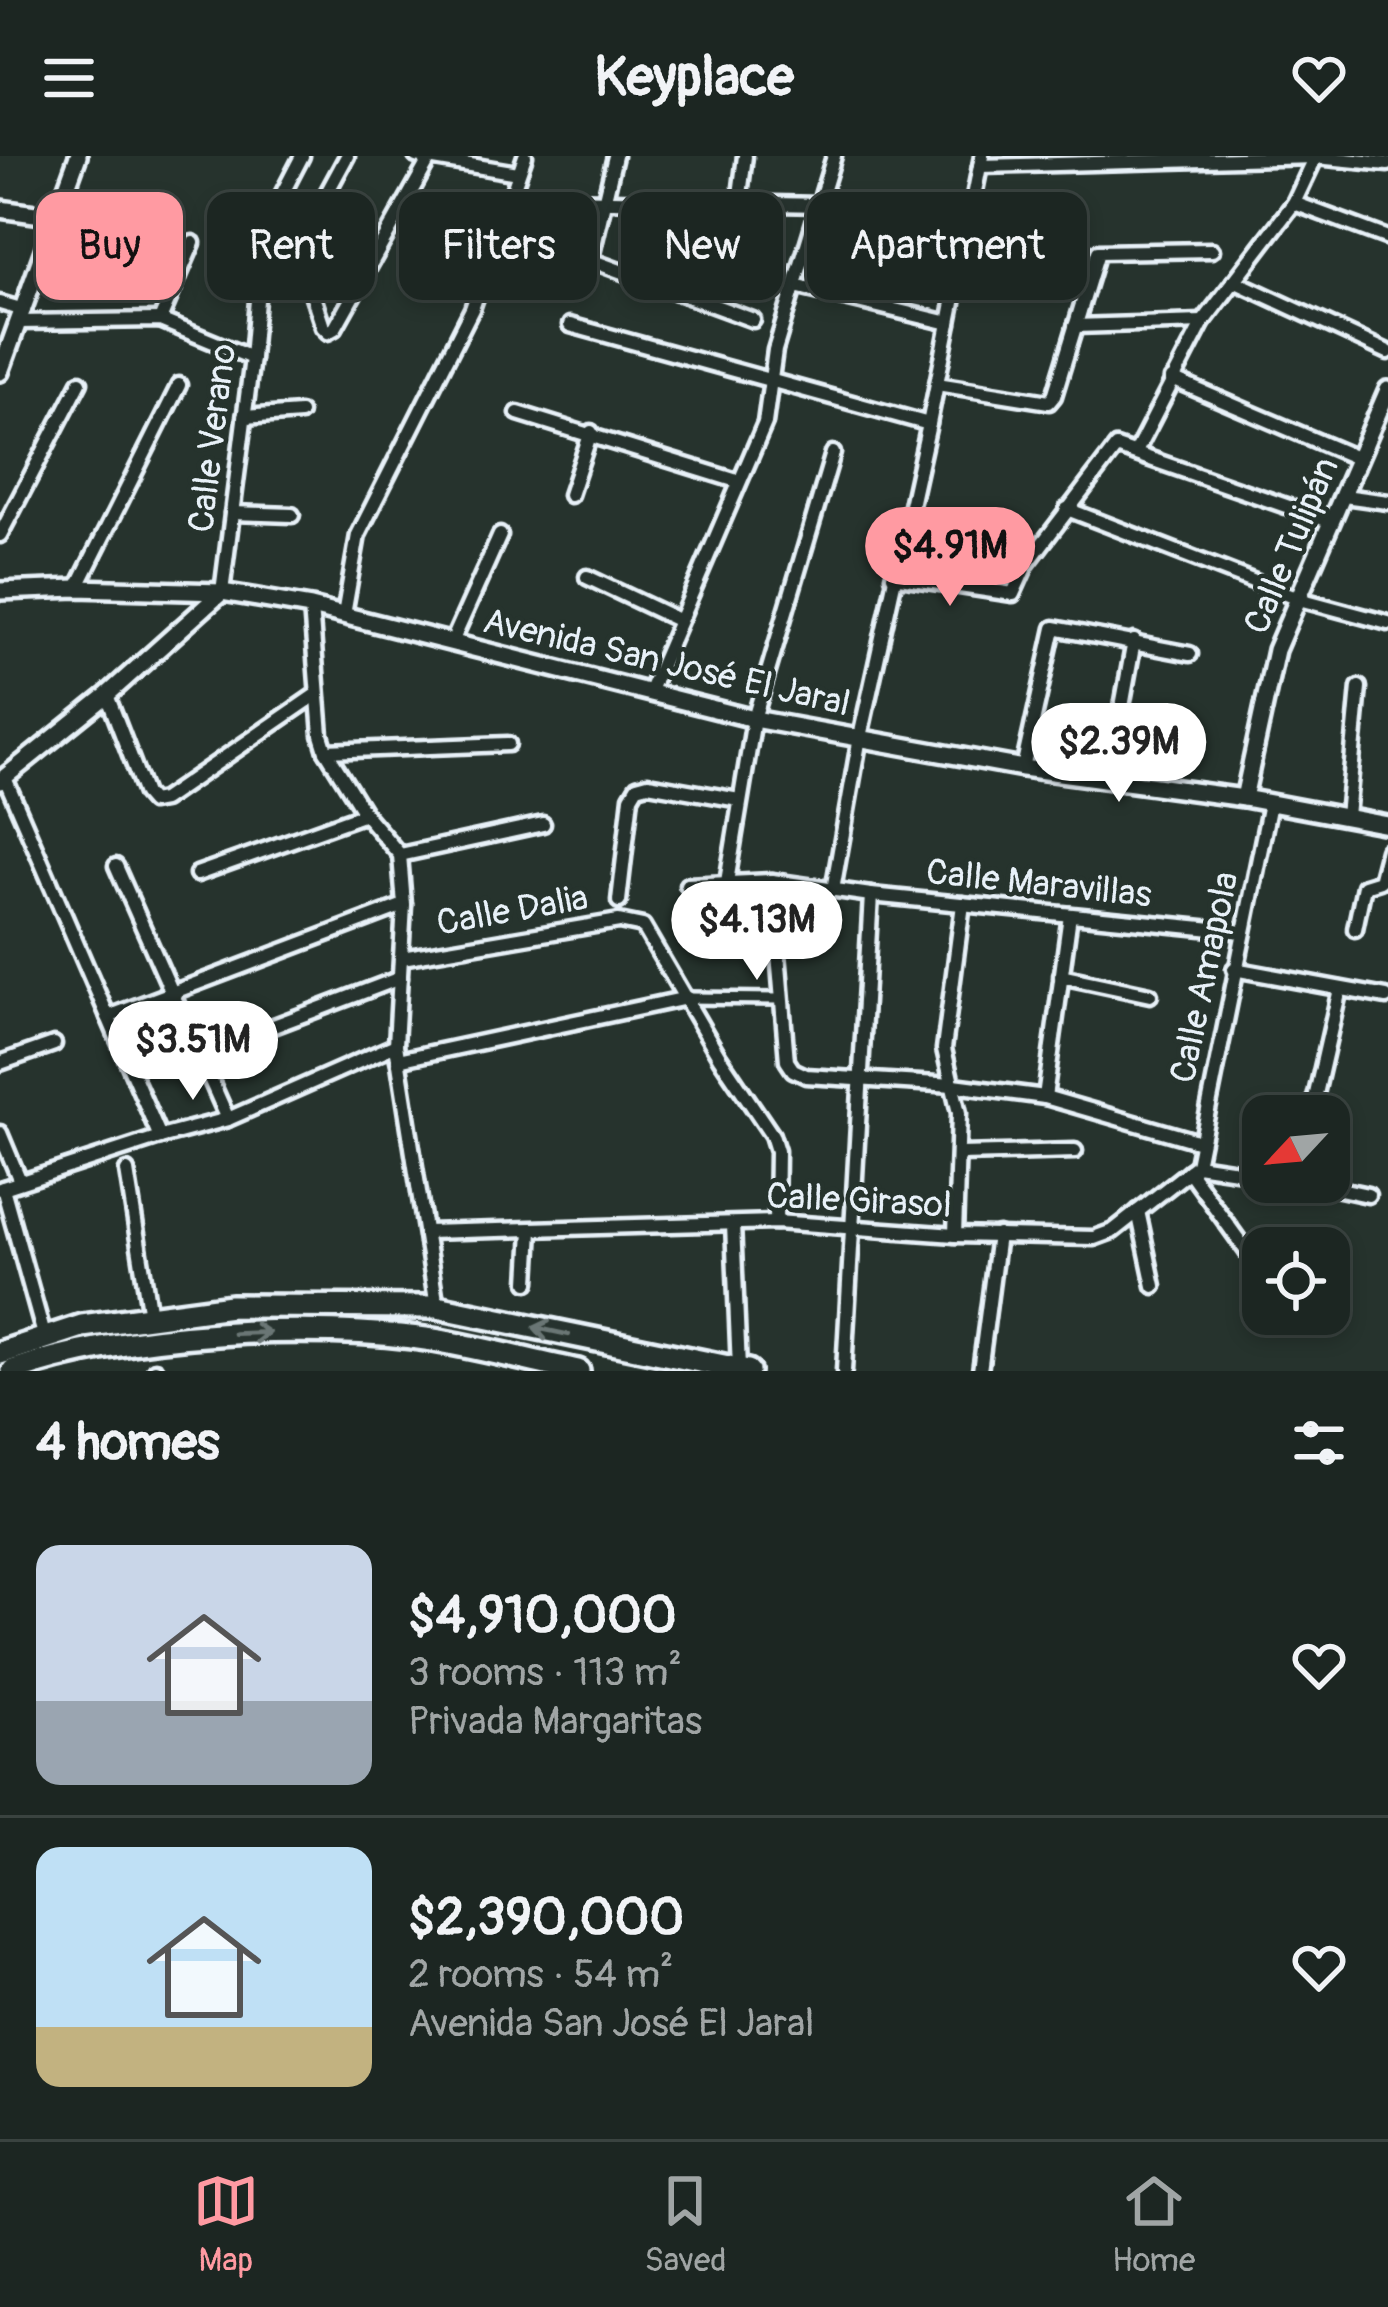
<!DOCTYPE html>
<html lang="en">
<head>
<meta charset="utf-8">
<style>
	body { margin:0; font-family:Pangolin,sans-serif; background:#252e2a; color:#f1f3f6; height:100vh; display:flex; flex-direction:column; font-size:45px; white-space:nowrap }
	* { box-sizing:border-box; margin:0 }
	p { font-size:39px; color:#a0a5a5 }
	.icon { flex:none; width:66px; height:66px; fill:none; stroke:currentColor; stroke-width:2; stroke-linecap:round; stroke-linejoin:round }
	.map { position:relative; height:1215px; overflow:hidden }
	.drawer { display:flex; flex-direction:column; background:#1c2622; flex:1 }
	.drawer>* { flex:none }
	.top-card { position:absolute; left:36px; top:36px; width:1317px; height:108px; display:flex; gap:24px }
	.needle { width:78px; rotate:244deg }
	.controls { position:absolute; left:1242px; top:939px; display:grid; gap:24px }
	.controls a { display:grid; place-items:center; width:108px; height:108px; border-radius:24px; background:#1c2622; box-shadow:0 6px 18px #0003,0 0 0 3px #3a4340; font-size:60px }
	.price { position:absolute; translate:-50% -102px; padding:0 27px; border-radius:42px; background:#fff; color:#222; font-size:39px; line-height:78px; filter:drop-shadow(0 3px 6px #0008) }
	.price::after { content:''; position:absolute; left:50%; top:72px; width:36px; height:27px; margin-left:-18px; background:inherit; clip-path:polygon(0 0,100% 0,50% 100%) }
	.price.active { background:#ff9aa2; color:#111 }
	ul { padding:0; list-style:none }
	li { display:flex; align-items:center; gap:36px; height:300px; padding:0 36px }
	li+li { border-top:3px solid #3a4340 }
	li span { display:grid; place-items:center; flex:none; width:336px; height:240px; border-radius:24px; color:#555 }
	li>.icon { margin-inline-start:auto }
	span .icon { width:144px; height:144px; fill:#fffc; stroke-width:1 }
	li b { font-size:51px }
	h2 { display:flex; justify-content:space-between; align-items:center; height:144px; padding:0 36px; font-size:51px }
	.tag { padding:0 42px; border-radius:24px; background:#1c2622; box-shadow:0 6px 18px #0003,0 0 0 3px #3a4340; font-size:42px; line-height:108px }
	.tag.active { background:#ff9aa2; color:#111 }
	header { display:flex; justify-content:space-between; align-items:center; height:156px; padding:0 36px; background:#1c2622; font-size:54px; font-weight:800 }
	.dock { display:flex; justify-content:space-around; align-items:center; height:168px; border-top:3px solid #3a4340; background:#1c2622; font-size:33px; color:#a0a5a5 }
	.dock a { display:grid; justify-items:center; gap:6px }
	.dock .active { color:#ff9aa2 }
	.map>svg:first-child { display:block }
</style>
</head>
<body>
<header><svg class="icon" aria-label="menu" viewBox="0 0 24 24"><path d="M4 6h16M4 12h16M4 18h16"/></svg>Keyplace<svg class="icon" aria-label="heart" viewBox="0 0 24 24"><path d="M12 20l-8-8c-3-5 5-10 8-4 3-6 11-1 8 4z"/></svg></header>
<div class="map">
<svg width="1388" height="1215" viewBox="0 0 1388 1215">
	<rect width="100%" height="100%" fill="#26332d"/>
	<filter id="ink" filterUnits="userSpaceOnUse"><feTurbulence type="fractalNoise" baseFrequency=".00833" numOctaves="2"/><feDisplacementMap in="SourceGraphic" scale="24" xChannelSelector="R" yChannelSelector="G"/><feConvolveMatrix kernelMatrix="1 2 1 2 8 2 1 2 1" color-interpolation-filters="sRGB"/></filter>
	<g filter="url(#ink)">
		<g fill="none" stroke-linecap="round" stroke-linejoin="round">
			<defs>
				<polyline id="pedestrian" points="687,842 782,843"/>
				<g id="minor">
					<polyline points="416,0 518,17"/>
					<polyline points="980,10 1316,1 1388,8"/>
					<polyline points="509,43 822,49 967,73"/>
					<polyline points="739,47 745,0"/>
					<polyline points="1294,47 1388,82"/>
					<polyline points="263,75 297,92 323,171 328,176 335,172 430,2"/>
					<polyline points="297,92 347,0"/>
					<polyline points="590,104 753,164"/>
					<polyline points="587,119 615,0"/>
					<polyline points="1234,125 1388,196"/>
					<polyline points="795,130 949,167"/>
					<polyline points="0,147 24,154"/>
					<polyline points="160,164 193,87"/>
					<polyline points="19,166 160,164 252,202"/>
					<polyline points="570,169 929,268"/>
					<polyline points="1075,170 1203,166"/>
					<polyline points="1172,223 1359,303"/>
					<polyline points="937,228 1049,246 1054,240 1098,96 1212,94"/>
					<polyline points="518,257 737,325"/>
					<polyline points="244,261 300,257"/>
					<polyline points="1136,296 1203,166 1294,47 1316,0"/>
					<polyline points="570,339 591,276"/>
					<polyline points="1344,340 1388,346"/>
					<polyline points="1067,353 1299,443 1388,467"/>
					<polyline points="232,357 292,359"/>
					<polyline points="0,379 80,226"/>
					<polyline points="893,420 1013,438 1026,409 1116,291 1332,366"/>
					<polyline points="587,421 678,464"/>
					<polyline points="77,432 179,229"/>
					<polyline points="222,436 252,202 263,75 302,0"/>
					<polyline points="311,451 321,579 326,595 365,658 400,699 404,749 396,889 437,1151"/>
					<polyline points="344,459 358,379 472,153 525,0"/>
					<polyline points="452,486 500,379"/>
					<polyline points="649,537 765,267 775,194 834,0"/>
					<polyline points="107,539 145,638 152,646 163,644 317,538"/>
					<polyline points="326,595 508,588"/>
					<polyline points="1023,612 1054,472 1190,498"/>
					<polyline points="5,622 160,981"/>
					<polyline points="1109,622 1134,485"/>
					<polyline points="1347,661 1359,531"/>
					<polyline points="400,699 543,668"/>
					<polyline points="116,710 228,963"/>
					<polyline points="197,718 365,658"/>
					<polyline points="772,725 787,905 793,914 806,920 954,929 1045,941 1200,986"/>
					<polyline points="727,726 754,563 833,297"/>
					<polyline points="687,729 772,725 871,739 1243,776"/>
					<polyline points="833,734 860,581 929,268 982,0"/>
					<polyline points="619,745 631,641 637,631 648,628 739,644"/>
					<polyline points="1355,773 1364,730 1380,725 1388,694"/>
					<polyline points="402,802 619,765 643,770 720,902 772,979 777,995 776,1066"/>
					<polyline points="1234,813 1386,841"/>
					<polyline points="1061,820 1150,839"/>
					<polyline points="108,861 404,749"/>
					<polyline points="200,898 400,822"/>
					<polyline points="398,904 687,842"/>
					<polyline points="0,907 54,888"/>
					<polyline points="1045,941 1070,759"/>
					<polyline points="1311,960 1340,833"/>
					<polyline points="0,977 20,1025"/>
					<polyline points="960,998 1075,995"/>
					<polyline points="1197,1009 1270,647"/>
					<polyline points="127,1015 150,1160"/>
					<polyline points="1189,1015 1253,1104"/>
					<polyline points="1307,1026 1368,1039"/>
					<polyline points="3,1032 44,1179"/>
					<polyline points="0,1033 160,981 228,963 396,889"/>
					<polyline points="1138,1055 1154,1130"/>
					<polyline points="733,1068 739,1213"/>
					<polyline points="427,1076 776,1066 955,1079 1094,1082 1113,1075 1197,1009 1263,1019"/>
					<polyline points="955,1079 959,957 944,893 963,748"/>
					<polyline points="528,1126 531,1074"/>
					<polyline points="155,1214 155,1215"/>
					<polyline points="844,1215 871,739"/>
					<polyline points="980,1215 998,1079"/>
				</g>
				<g id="tertiary">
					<polyline points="0,53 56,61"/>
					<polyline points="0,216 78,0"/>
					<polyline points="0,435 77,432 222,436 311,451 754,563 1023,612 1244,642 1388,669"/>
					<polyline points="0,625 107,539 222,436"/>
					<polyline points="1244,642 1276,494 1388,234"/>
				</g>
				<g id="primary">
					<polyline points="0,1197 82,1170 231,1150 437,1151 748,1215"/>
					<path d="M 13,1215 C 125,1175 316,1166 433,1184 C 482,1192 530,1205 578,1215"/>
				</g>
			</defs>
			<use href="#pedestrian" stroke="#e8f1f8" stroke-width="18"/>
			<use href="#minor" stroke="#e8f1f8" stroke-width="21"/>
			<use href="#tertiary" stroke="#e8f1f8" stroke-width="24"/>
			<use href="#primary" stroke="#e8f1f8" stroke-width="30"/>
			<use href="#pedestrian" stroke="#26332d" stroke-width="9"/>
			<use href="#minor" stroke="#26332d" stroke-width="12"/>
			<use href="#tertiary" stroke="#26332d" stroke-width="15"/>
			<use href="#primary" stroke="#26332d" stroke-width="21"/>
		</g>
		<defs><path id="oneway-shaft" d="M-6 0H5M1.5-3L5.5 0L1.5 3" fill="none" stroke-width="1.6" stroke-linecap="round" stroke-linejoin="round" transform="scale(3)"/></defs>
		<g stroke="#6a7674">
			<use href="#oneway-shaft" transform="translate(551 1175) rotate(-168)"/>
			<use href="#oneway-shaft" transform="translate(252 1177) rotate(-2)"/>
		</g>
	</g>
	<g text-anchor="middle" stroke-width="9" stroke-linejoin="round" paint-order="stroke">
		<g font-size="36" fill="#e8f1f8" stroke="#26332d">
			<text transform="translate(211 282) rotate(-83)" y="13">Calle Verano</text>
			<text transform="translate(1290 389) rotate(-67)" y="13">Calle Tulipán</text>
			<text transform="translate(667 505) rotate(13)" y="13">Avenida San José El Jaral</text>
			<text transform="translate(1039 726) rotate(6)" y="13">Calle Maravillas</text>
			<text transform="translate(512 753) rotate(-10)" y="13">Calle Dalia</text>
			<text transform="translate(1203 821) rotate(-78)" y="13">Calle Amapola</text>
			<text transform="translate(859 1043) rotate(3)" y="13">Calle Girasol</text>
		</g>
	</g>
</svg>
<div class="controls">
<a><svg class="needle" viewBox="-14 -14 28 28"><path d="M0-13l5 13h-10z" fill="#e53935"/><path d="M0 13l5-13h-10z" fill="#a0a5a5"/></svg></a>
<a><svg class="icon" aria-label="locate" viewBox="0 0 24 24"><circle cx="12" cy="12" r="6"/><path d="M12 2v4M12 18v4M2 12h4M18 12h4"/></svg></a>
</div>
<b class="price active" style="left:950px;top:453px">$4.91M</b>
<b class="price" style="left:1119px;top:649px">$2.39M</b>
<b class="price" style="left:757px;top:827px">$4.13M</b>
<b class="price" style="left:193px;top:947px">$3.51M</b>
<div class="top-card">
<a class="tag active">Buy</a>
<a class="tag">Rent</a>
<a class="tag">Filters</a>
<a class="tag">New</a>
<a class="tag">Apartment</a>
</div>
</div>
<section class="drawer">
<h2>4 homes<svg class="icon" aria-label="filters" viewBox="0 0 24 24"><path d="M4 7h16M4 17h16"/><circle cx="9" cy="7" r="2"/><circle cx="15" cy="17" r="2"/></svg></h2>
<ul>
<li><span style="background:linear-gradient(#c9d6e8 65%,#9aa5b1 0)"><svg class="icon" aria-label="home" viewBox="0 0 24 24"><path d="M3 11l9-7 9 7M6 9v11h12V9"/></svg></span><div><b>$4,910,000</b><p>3 rooms · 113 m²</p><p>Privada Margaritas</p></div><svg class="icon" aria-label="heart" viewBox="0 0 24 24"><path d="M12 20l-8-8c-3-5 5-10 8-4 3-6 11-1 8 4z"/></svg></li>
<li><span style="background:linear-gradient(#bfe0f5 75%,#c2b280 0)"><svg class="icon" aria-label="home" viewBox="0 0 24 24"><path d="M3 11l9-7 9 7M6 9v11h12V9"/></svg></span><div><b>$2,390,000</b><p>2 rooms · 54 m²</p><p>Avenida San José El Jaral</p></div><svg class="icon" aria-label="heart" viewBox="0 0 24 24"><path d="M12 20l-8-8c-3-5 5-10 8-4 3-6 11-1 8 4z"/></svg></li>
</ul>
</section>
<nav class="dock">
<a class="active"><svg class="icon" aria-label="map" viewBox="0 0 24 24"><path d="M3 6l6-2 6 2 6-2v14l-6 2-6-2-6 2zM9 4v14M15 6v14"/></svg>Map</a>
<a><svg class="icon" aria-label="saved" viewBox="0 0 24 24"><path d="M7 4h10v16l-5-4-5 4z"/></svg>Saved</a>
<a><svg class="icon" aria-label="home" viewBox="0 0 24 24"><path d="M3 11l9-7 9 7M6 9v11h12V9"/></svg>Home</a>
</nav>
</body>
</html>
